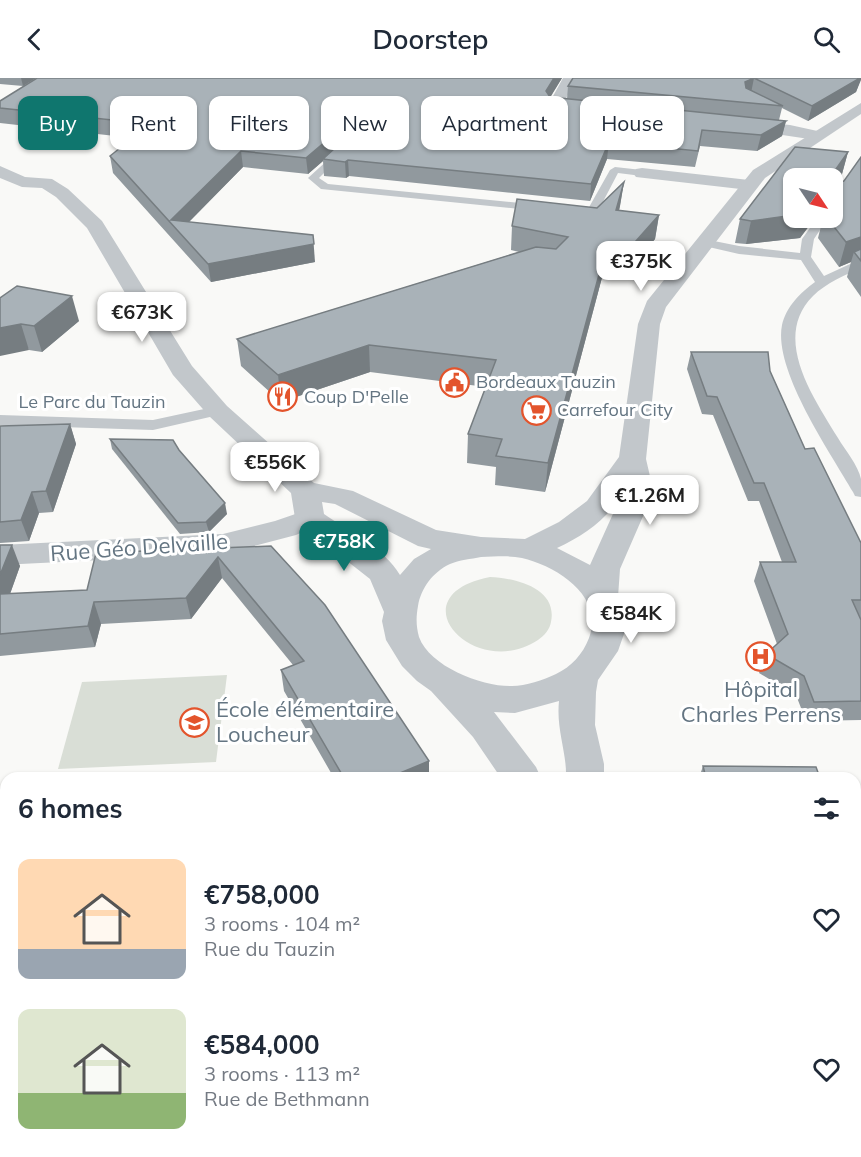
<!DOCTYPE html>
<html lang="en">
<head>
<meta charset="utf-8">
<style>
	body { margin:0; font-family:Mulish,sans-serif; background:#f2f2f3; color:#1f2937; height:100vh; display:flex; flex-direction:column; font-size:22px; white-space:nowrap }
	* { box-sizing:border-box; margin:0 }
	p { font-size:20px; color:#747a83 }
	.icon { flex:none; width:33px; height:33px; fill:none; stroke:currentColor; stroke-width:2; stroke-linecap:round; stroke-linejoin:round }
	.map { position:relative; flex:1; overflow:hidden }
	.side { position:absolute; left:0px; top:694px; width:861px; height:386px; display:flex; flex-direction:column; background:#fff; border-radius:18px 18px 0 0; box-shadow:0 2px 4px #0004 }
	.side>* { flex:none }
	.top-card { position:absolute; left:18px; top:18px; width:825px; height:54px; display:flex; gap:12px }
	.needle { width:39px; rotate:125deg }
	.controls { position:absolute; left:783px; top:90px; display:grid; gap:12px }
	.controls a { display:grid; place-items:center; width:60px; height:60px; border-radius:12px; background:#fff; box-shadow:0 2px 4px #0004; font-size:30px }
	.price { position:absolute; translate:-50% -51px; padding:0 14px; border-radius:12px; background:#fff; color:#222; font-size:20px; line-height:39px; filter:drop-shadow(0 2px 3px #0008) }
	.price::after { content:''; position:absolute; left:50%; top:36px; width:18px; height:14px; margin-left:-9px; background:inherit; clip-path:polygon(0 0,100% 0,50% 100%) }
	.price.on { background:#0f766e; color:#fff }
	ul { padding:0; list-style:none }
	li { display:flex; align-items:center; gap:18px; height:150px; padding:0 18px }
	li span { display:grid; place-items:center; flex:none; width:168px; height:120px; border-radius:12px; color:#555 }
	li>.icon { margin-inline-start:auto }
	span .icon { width:72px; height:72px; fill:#fffc; stroke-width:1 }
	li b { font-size:26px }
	h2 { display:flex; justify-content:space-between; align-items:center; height:72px; padding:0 18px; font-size:26px }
	.chip { padding:0 21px; border-radius:12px; background:#fff; box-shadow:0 2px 4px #0004; font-size:21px; line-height:54px }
	.chip.on { background:#0f766e; color:#fff }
	header { display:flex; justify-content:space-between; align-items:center; height:78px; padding:0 18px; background:#fff; font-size:27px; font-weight:600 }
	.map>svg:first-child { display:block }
</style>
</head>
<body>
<header><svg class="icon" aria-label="back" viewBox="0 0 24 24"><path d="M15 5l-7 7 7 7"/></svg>Doorstep<svg class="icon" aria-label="search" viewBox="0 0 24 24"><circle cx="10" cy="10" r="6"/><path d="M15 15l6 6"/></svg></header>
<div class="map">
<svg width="861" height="1079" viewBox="0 0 861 1079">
	<rect width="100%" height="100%" fill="#f9f9f7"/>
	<g fill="#d9ded6">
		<path d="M 490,499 C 515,500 558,510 551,544 C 550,551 544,558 538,562 C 475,604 394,518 490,499 Z"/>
		<polygon points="227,597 216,684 58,691 82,604"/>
	</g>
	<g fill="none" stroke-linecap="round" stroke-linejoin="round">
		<g fill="#c2c7cb" fill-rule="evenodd">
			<polygon points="342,69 345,70 345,74 319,100 328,106 540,127 545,130 540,133 321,111 308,100"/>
			<polygon points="615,89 642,92 647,95 642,98 618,95 596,137 568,135 566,133 572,130 588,131 610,92"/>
			<path d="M 817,140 L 828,140 L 814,161 L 811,179 L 824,198 L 861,181 L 861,190 C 845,197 826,205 813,218 C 771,260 814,320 838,360 C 845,372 858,387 861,401 C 861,406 861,413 861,419 L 855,418 L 853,414 C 830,374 773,292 782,247 C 786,229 801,214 815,204 L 801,182 L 739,176 L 700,167 L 698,165 L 704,161 L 739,168 L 800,175 L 802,161 Z"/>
			<polygon points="218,328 223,330 226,333 223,336 153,352 0,347 0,337 153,342"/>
			<rect x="855" y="1005" width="6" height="30"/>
			<polygon points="703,1074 733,1074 735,1079 705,1079"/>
		</g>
		<g fill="#c2c7cb" fill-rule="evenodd">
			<polygon points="563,0 577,0 563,26 593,30 596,33 593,36 588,38 549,32 547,29"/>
			<polygon points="741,42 790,47 822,54 824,57 816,62 735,50 733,47"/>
			<polygon points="642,90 749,102 755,103 758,107 755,111 749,112 636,99 633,95 636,91"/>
			<polygon points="310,431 320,434 325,440 320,446 296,457 223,476 0,487 0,467 223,456 275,443"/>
			<rect x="0" y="920" width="6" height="48"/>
		</g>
		<g fill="#c2c7cb" fill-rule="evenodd">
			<path d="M 861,25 L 861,36 L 765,100 L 666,229 L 660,246 L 646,381 L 652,407 L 647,429 L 620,491 L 618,519 L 625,534 L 625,553 L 618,573 L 598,602 L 596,614 L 595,647 L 604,686 L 604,700 L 566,700 C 567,674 556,652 559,623 L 515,635 L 494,634 L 536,689 L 541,700 L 501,700 L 473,659 L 431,613 L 417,603 L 402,588 L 386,562 L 382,543 L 384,534 L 370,501 L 300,446 L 295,440 L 291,415 L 209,338 L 173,297 L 87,150 L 56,119 L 42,110 L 22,109 L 0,100 L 0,88 L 25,99 L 52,101 L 68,111 L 102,143 L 192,288 L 227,328 L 314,405 L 353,413 L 436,452 L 481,459 L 525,461 L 559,444 L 587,423 L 619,379 L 638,246 L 647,223 L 753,92 ZM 621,418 L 590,487 L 557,470 C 583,458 605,443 621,418 ZM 322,424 L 335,426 L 418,468 L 431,471 L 414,481 L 400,497 C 384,470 349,453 324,436 ZM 481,479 C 494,479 509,477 522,480 C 557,488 605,519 589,560 C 583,576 571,589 556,596 C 543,602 526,608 512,608 C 483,609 430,589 419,559 C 416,548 416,539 418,528 C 421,510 433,494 450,486 C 459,482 471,481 481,479 Z"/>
			<polygon points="629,1074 681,1074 682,1079 630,1079"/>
		</g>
	</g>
	<g fill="#91999e">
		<polygon points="0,0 36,0 23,8 0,6"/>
		<polygon points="37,0 562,0 550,19 567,21 568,8 573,0 861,0 856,14 808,43 782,30 779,42 786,43 782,58 757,73 700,68 695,89 607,81 590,123 349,98 346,100 324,98 323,83 308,96 243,89 189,144 315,184 211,204 113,95 110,78 133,60 0,45 0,23"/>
		<polygon points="795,69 848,74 842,96 837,104 839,105 844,103 861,79 861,219 847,199 851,184 839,189 818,160 823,140 832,140 832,100 794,100 794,140 815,140 800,160 746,166 735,165 740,141"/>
		<polygon points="624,104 619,133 659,137 655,161 625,197 604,192 545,414 495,407 496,389 467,385 468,356 486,309 370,294 281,324 241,288 237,261 519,174 511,172 512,148 597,130"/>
		<polygon points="0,220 79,243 42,274 29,272"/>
		<polygon points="691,274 770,293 805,371 861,465 861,642 806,643 796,617 759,595 766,576 777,566 754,503 760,484 782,484 759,423 748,423 713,337 702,336 687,291"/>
		<polygon points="70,346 76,366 53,434 39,435 29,463 0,465 0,348"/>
		<polygon points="110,361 179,372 227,436 209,454 180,456 112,371"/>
		<polygon points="0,467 20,488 10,516 87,512 96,475 271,468 429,683 429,700 334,700 284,613 281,592 293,587 222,500 191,541 101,546 95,569 0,578"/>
		<polygon points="703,688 820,700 699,700"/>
		<rect x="0" y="798" width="6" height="86"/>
		<polygon points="471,1074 573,1074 574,1079 472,1079"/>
	</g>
	<g fill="#767d81">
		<polygon points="21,0 36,0 23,8"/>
		<polygon points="554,0 562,0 545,28 546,13"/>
		<polygon points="754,0 751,15 742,19 745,4"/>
		<polygon points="860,0 861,0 861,2 856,14 808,43 812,28"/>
		<polygon points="352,41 353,57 323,81 323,83 308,96 306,80"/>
		<polygon points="786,43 782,58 757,73 761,57"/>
		<polygon points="609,64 607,81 590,123 591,106"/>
		<polygon points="241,73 243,89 179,154 171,142"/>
		<polygon points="848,74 842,96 832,110 836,91"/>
		<polygon points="348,82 349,98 346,100 345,84"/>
		<polygon points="624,104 620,128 613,156 616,132"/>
		<polygon points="659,137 655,161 625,197 628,172"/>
		<polygon points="794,137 794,140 815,140 800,160 746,166 751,143"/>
		<polygon points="313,157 315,184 211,204 208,186"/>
		<polygon points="861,159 861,180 854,174 851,184 839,189 846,164"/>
		<polygon points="607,167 604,192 545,414 548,385"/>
		<polygon points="72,218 79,243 42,274 34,248"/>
		<polygon points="21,246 29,272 0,278 0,250"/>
		<polygon points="369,267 370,294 281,324 278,297"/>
		<polygon points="70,346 76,366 53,434 46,413"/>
		<polygon points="32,414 39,435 29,463 21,442"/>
		<polygon points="225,425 227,436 209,454 206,444"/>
		<polygon points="12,467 20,488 2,538 0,534 0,497"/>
		<polygon points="218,479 222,500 191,541 186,520"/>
		<polygon points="94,524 101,546 95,569 88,548"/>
		<polygon points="429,683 429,700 388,700"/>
		<polygon points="291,1074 295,1074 294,1079 291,1079"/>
	</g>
	<g fill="#a9b2b8" stroke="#767d81" stroke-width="1.5">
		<polygon points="37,0 554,0 546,13 550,19 786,43 761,57 702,52 698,73 609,64 591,106 348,82 345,84 323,81 359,48 358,44 352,41 306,80 241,73 171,142 313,157 314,166 208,186 110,78 150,46 0,30 0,23"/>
		<polygon points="573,0 860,0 812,28 754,0 745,4 746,10 783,28 568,8"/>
		<polygon points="795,69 848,74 836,91 836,103 839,105 844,103 861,79 861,159 846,164 827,140 832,140 832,121 836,115 832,115 832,100 794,100 794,137 751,143 740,141"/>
		<polygon points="624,104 616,132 659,137 628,172 607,167 548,385 496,378 502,361 468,356 496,282 369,267 278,297 237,261 536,169 556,171 568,159 512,148 517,121 597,130"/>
		<polygon points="861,171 861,183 854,174"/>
		<polygon points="17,208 72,218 34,248 21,246 0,250 0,220"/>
		<polygon points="691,274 768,274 770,293 805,371 814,370 861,465 861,522 852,522 861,542 861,623 814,624 804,598 766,576 788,556 760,484 796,484 764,405 754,405 717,319 707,318"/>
		<polygon points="70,346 46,413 32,414 21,442 0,444 0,348"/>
		<polygon points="110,361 173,362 179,372 225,425 206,444 178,445"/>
		<polygon points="0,467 12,467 0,497"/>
		<polygon points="271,468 325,527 429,683 388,700 344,700 281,592 304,583 218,479 186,520 94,524 88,548 0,556 0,516 87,512 96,475"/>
		<polygon points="703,688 816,689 820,700 706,700"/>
		<rect x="0" y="798" width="6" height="66"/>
		<polygon points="0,993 6,993 6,1074 291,1074 291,1079 0,1079"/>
		<polygon points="475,1074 573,1074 574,1079 476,1079"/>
	</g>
	<defs>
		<symbol id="civic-ring" viewBox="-11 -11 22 22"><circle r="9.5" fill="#fff" stroke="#e3542c" stroke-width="1.5"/><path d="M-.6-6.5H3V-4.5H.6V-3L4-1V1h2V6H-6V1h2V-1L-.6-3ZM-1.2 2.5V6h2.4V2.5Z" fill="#e3542c"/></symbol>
		<symbol id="restaurant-ring" viewBox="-11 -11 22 22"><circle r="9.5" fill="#fff" stroke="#e3542c" stroke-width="1.5"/><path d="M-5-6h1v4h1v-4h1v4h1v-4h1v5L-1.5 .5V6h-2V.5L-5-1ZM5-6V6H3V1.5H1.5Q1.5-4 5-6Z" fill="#e3542c"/></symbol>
		<symbol id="supermarket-ring" viewBox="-11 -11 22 22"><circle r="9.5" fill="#fff" stroke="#e3542c" stroke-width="1.5"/><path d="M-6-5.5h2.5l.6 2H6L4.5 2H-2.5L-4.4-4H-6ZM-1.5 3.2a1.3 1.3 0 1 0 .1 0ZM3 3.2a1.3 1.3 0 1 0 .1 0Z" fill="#e3542c"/></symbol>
		<symbol id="hospital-ring" viewBox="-11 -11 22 22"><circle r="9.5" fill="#fff" stroke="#e3542c" stroke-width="1.5"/><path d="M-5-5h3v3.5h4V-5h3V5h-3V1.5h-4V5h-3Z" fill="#e3542c"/></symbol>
		<symbol id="school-ring" viewBox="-11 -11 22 22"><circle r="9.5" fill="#fff" stroke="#e3542c" stroke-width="1.5"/><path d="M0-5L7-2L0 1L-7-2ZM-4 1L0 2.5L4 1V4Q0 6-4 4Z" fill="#e3542c"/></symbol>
	</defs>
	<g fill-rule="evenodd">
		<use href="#civic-ring" x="438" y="288" width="33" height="33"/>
		<use href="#restaurant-ring" x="266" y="302" width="33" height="33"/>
		<use href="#supermarket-ring" x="520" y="316" width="33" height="33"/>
		<use href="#hospital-ring" x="744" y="562" width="33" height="33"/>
		<use href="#school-ring" x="178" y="628" width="33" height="33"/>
	</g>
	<g text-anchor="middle" stroke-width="6" stroke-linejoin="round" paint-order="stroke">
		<g font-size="18" fill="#647582" stroke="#fff" text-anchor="start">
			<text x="476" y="310">Bordeaux Tauzin</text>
			<text x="304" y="325">Coup D'Pelle</text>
			<text x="557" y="338">Carrefour City</text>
		</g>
		<g font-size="18" fill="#647582" stroke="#fff">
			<text x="92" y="330">Le Parc du Tauzin</text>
		</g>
		<g font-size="22" fill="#647582" stroke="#fff">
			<text transform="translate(139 469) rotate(-4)" y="8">Rue Géo Delvaille</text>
		</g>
		<g font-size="22" fill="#647582" stroke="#fff">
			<text x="761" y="619">Hôpital<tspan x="761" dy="25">Charles Perrens</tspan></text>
			<text x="216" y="639" text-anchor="start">École élémentaire<tspan x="216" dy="25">Loucheur</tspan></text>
		</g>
	</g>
</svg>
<div class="controls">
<a><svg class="needle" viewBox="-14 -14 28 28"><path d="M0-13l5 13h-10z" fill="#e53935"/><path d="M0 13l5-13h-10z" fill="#747a83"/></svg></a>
</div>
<b class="price" style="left:641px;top:214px">€375K</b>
<b class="price" style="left:142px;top:265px">€673K</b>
<b class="price" style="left:275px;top:415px">€556K</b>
<b class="price" style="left:650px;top:448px">€1.26M</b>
<b class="price on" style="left:344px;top:494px">€758K</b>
<b class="price" style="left:631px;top:566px">€584K</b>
<div class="top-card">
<a class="chip on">Buy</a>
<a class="chip">Rent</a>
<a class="chip">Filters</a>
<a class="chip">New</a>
<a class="chip">Apartment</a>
<a class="chip">House</a>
</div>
<section class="side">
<h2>6 homes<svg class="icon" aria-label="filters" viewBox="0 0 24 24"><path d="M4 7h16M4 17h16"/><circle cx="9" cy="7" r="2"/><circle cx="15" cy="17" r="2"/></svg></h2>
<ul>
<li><span style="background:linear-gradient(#ffd9b3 75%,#9aa5b1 0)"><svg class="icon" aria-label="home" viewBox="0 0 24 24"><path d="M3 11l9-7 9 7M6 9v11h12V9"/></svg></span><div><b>€758,000</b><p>3 rooms · 104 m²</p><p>Rue du Tauzin</p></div><svg class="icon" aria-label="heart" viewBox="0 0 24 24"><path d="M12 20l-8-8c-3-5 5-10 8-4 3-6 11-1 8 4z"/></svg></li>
<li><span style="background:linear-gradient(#dfe7d0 70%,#8fb573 0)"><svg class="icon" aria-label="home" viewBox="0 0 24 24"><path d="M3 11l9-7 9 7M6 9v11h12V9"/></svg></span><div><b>€584,000</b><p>3 rooms · 113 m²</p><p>Rue de Bethmann</p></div><svg class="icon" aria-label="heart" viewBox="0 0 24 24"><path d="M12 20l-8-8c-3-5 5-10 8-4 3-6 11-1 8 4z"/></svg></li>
</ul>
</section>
</div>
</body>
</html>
